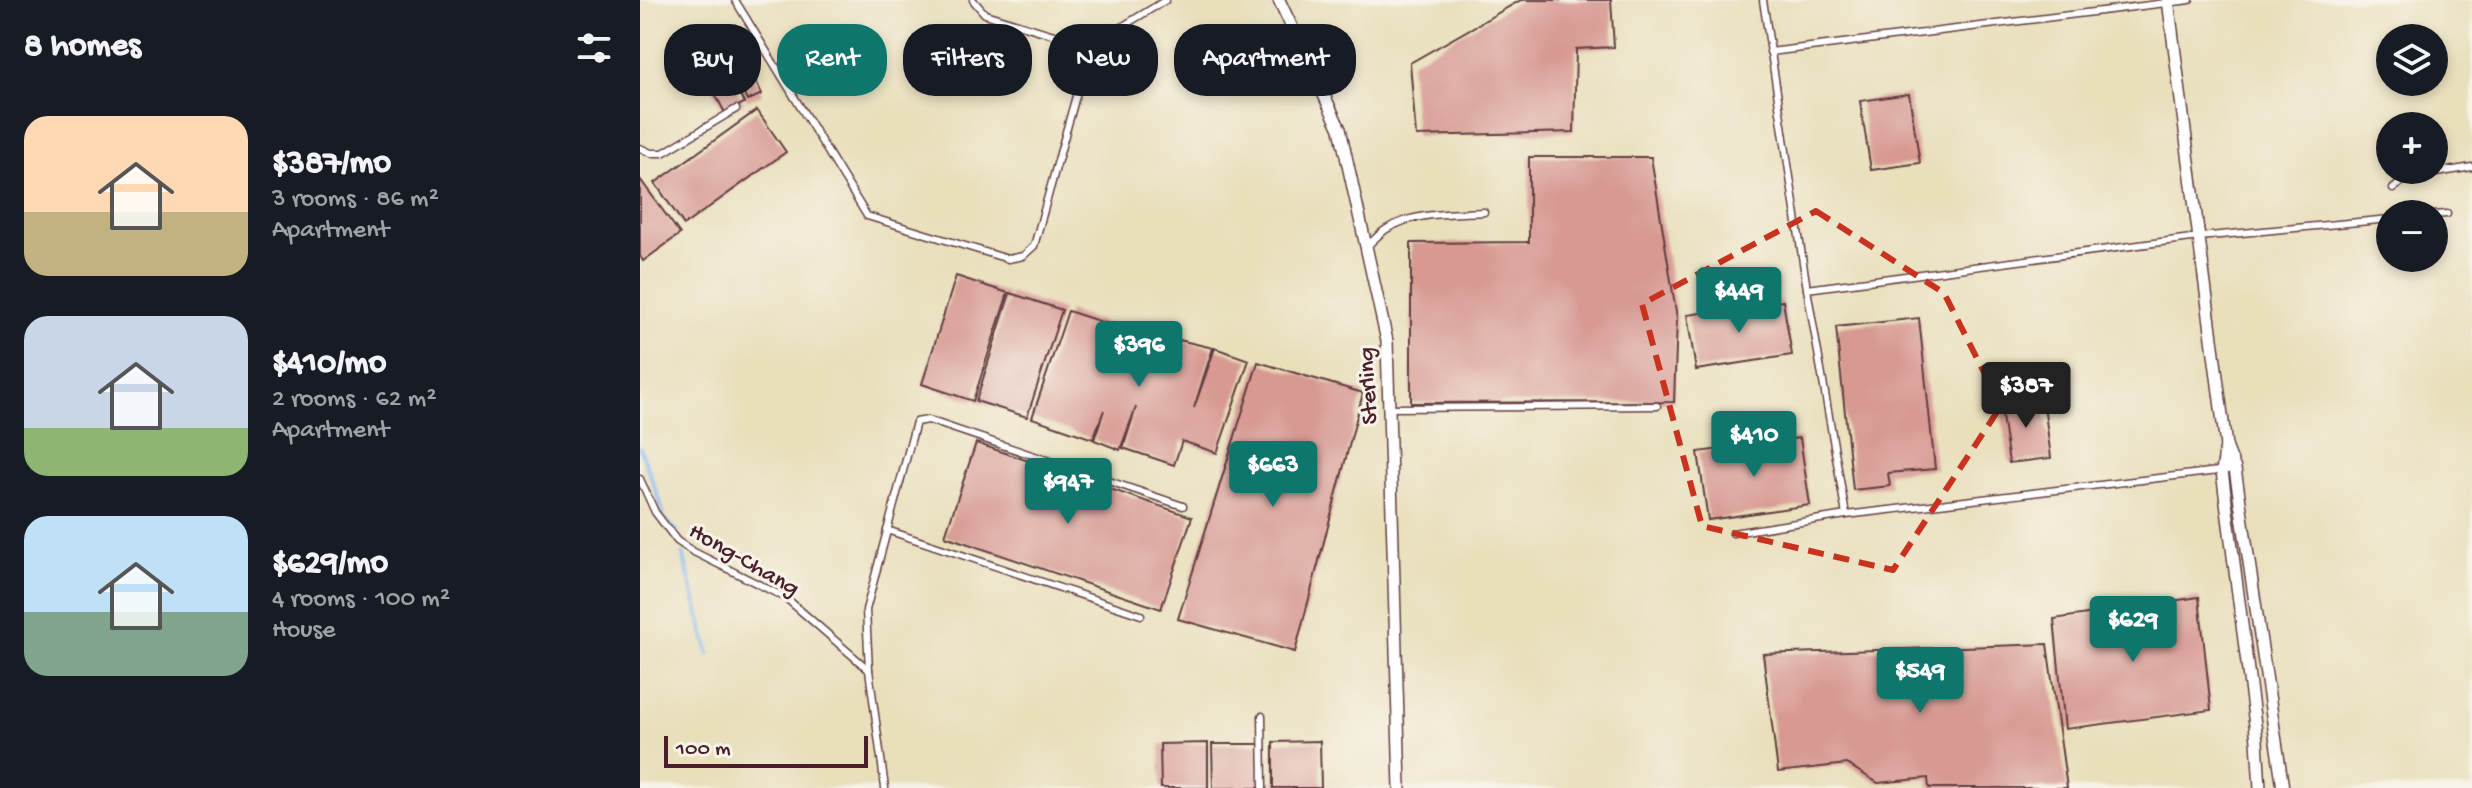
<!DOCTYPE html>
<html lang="en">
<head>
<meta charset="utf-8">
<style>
	body { margin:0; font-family:"Gochi Hand",sans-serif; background:#242831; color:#f1f3f6; height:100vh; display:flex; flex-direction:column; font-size:30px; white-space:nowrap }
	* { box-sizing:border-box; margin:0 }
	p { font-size:26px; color:#9ea1a6 }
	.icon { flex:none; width:44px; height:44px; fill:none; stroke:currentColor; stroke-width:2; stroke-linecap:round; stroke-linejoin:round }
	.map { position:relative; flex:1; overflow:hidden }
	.panel { display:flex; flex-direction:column; background:#171b24; width:640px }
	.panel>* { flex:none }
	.banner { position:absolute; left:24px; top:24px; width:760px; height:72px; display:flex; gap:16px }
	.buttons { position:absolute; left:1736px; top:24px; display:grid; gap:16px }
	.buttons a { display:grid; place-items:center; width:72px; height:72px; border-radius:50%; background:#171b24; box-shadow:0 4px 12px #0003; font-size:40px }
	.scale { position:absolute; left:24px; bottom:20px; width:204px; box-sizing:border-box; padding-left:8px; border:4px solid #4a1f2b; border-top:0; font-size:22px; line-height:28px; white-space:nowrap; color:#4a1f2b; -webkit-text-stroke:6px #f7f3e8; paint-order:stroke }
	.price { position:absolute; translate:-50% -68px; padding:0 18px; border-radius:8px; background:#0f766e; color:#fff; font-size:26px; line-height:52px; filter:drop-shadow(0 2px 4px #0008) }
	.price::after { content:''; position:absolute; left:50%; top:48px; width:24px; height:18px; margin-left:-12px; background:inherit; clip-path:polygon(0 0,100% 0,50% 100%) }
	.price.current { background:#222; color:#fff }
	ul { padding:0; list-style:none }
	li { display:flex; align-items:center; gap:24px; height:200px; padding:0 24px }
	li span { display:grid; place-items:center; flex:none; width:224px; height:160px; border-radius:24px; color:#555 }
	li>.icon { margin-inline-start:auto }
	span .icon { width:96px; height:96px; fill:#fffc; stroke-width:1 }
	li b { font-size:34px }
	h2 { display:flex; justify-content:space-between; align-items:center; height:96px; padding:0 24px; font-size:34px }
	.pill { padding:0 28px; border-radius:32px; background:#171b24; box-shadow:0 4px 12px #0003; font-size:28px; line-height:72px }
	.pill.current { background:#0f766e; color:#fff }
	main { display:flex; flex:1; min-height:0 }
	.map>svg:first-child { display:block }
</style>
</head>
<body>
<main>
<section class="panel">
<h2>8 homes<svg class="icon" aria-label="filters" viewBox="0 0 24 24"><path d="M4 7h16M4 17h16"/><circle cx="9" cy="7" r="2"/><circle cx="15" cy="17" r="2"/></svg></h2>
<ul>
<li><span style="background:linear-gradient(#ffd9b3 60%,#c2b280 0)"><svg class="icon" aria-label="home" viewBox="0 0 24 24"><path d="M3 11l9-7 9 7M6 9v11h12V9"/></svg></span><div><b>$387/mo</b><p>3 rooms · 86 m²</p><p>Apartment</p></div></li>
<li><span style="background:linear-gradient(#c9d6e8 70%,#8fb573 0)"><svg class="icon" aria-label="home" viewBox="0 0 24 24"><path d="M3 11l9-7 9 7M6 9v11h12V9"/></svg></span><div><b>$410/mo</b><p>2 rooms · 62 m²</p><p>Apartment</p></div></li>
<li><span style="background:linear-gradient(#bfe0f5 60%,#7fa58c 0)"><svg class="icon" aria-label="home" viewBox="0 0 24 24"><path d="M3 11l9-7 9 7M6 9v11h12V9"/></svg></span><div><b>$629/mo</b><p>4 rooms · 100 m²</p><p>House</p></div></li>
</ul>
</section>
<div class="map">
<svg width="1832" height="788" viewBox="0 0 1832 788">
	<rect width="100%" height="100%" fill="#f7f3e8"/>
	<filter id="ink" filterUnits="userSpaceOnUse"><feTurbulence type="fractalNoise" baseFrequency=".0125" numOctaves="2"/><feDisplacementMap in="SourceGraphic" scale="16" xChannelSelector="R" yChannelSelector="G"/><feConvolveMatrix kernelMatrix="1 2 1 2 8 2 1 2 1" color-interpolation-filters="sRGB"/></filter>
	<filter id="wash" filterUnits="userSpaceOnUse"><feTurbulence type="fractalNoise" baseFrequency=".006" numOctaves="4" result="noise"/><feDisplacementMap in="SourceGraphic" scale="32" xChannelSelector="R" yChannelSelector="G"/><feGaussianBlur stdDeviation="1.8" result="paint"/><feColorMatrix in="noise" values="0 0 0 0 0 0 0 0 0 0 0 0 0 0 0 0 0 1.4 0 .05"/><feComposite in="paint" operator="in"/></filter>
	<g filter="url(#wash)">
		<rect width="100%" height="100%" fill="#e9dfbb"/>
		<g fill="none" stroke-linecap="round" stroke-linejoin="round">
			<g stroke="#7cb5ed" stroke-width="4">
				<polyline points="0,448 21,504 23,518 37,531"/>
				<polyline points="43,554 69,654"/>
			</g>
		</g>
		<g id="blocks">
			<g fill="#d79992">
				<polygon points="881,0 971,0 974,47 936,49 934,132 776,136 770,63"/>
				<polygon points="96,38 122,94 107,101 81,45"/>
				<polygon points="76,50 104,103 85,113 57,60"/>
				<polygon points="1269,94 1280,163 1231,170 1220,101"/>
				<polygon points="117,110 146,152 44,225 15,183"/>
				<polygon points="889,157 1011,157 1037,318 1034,402 771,403 771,243 889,242"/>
				<polygon points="0,179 40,234 3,261 0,256"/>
				<polygon points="316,276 368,293 333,401 282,384"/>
				<polygon points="370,293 422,310 387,417 336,401"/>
				<polygon points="1143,301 1152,355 1056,370 1047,315"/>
				<polygon points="428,311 493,332 495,328 521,338 522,336 573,348 554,408 575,348 609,360 577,453 542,441 534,465 483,448 496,407 480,450 454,440 464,410 453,439 392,418"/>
				<polygon points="1279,318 1295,469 1248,473 1250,486 1213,490 1196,327"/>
				<polygon points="618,362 723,393 655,652 538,619"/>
				<polygon points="1403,397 1411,458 1369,463 1360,403"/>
				<polygon points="1160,438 1170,505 1068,520 1058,452"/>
				<polygon points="336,443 552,517 521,609 305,536"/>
				<polygon points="1559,597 1571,710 1425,729 1414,619"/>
				<polygon points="1407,644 1427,788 1289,788 1288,778 1238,783 1207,764 1138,772 1123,654"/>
				<polygon points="680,741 681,788 633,788 633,742"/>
				<polygon points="568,743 568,788 521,788 520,744"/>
				<polygon points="572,744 620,744 620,788 573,788"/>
			</g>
		</g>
	</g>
	<g filter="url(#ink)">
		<use href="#blocks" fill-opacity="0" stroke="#623c41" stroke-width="2"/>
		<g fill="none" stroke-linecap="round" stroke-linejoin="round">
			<defs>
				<g id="service">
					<polyline points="95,0 227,216 368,259 383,256 394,246 450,46"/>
					<polyline points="333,0 345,14 450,46"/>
					<polyline points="1123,0 1167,289 1206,515"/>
					<polyline points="450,46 526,0"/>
					<polyline points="1130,52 1550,0"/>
					<polyline points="0,148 11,153 23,153 96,109"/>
					<polyline points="1753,189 1766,178 1832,167"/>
					<polyline points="1794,215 1807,214"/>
					<path d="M 726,247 C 732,242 738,235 745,230 C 772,212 812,214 844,212"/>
					<polyline points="1167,289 1559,237 1750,219"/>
					<polyline points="749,408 1017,406"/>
					<polyline points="0,479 15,512 37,541 52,551 146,598 229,670 245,788"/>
					<polyline points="247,530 501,615"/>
					<polyline points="1093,533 1206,515 1595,469"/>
					<polyline points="229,670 226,610 276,422 288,420 543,506"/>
					<polyline points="622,716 623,788"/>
				</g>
				<g id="minor">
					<polyline points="639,0 700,129 747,341 760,788"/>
					<polyline points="1528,0 1586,446 1595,469 1643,788"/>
					<polyline points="1586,446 1582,471 1617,740 1620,788"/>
				</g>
			</defs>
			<use href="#service" stroke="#623c41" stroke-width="9"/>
			<use href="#minor" stroke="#623c41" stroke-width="14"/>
			<use href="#service" stroke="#fff" stroke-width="6"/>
			<use href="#minor" stroke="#fff" stroke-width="11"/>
		</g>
	</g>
	<path fill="none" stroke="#c8321e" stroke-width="6" stroke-dasharray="16 10" stroke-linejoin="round" d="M 1176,211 L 1304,293 L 1361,406 L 1253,570 L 1062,526 L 1002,304 Z"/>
	<g text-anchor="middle" stroke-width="6" stroke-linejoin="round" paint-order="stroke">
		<g font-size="24" fill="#4a1f2b" stroke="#f7f3e8">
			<text transform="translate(726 386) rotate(-93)" y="8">Sterling</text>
			<text transform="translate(105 558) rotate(30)" y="8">Hong-Chang</text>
		</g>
	</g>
</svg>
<div class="buttons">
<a><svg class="icon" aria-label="layers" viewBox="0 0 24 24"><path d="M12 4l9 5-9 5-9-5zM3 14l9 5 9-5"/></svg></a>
<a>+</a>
<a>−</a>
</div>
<div class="scale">100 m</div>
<b class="price" style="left:1099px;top:335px">$449</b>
<b class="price" style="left:499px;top:389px">$396</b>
<b class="price current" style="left:1386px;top:430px">$387</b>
<b class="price" style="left:1114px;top:479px">$410</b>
<b class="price" style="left:633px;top:509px">$663</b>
<b class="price" style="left:428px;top:526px">$947</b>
<b class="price" style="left:1493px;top:664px">$629</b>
<b class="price" style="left:1280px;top:715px">$549</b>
<div class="banner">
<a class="pill">Buy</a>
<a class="pill current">Rent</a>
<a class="pill">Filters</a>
<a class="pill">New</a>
<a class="pill">Apartment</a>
</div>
</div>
</main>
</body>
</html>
